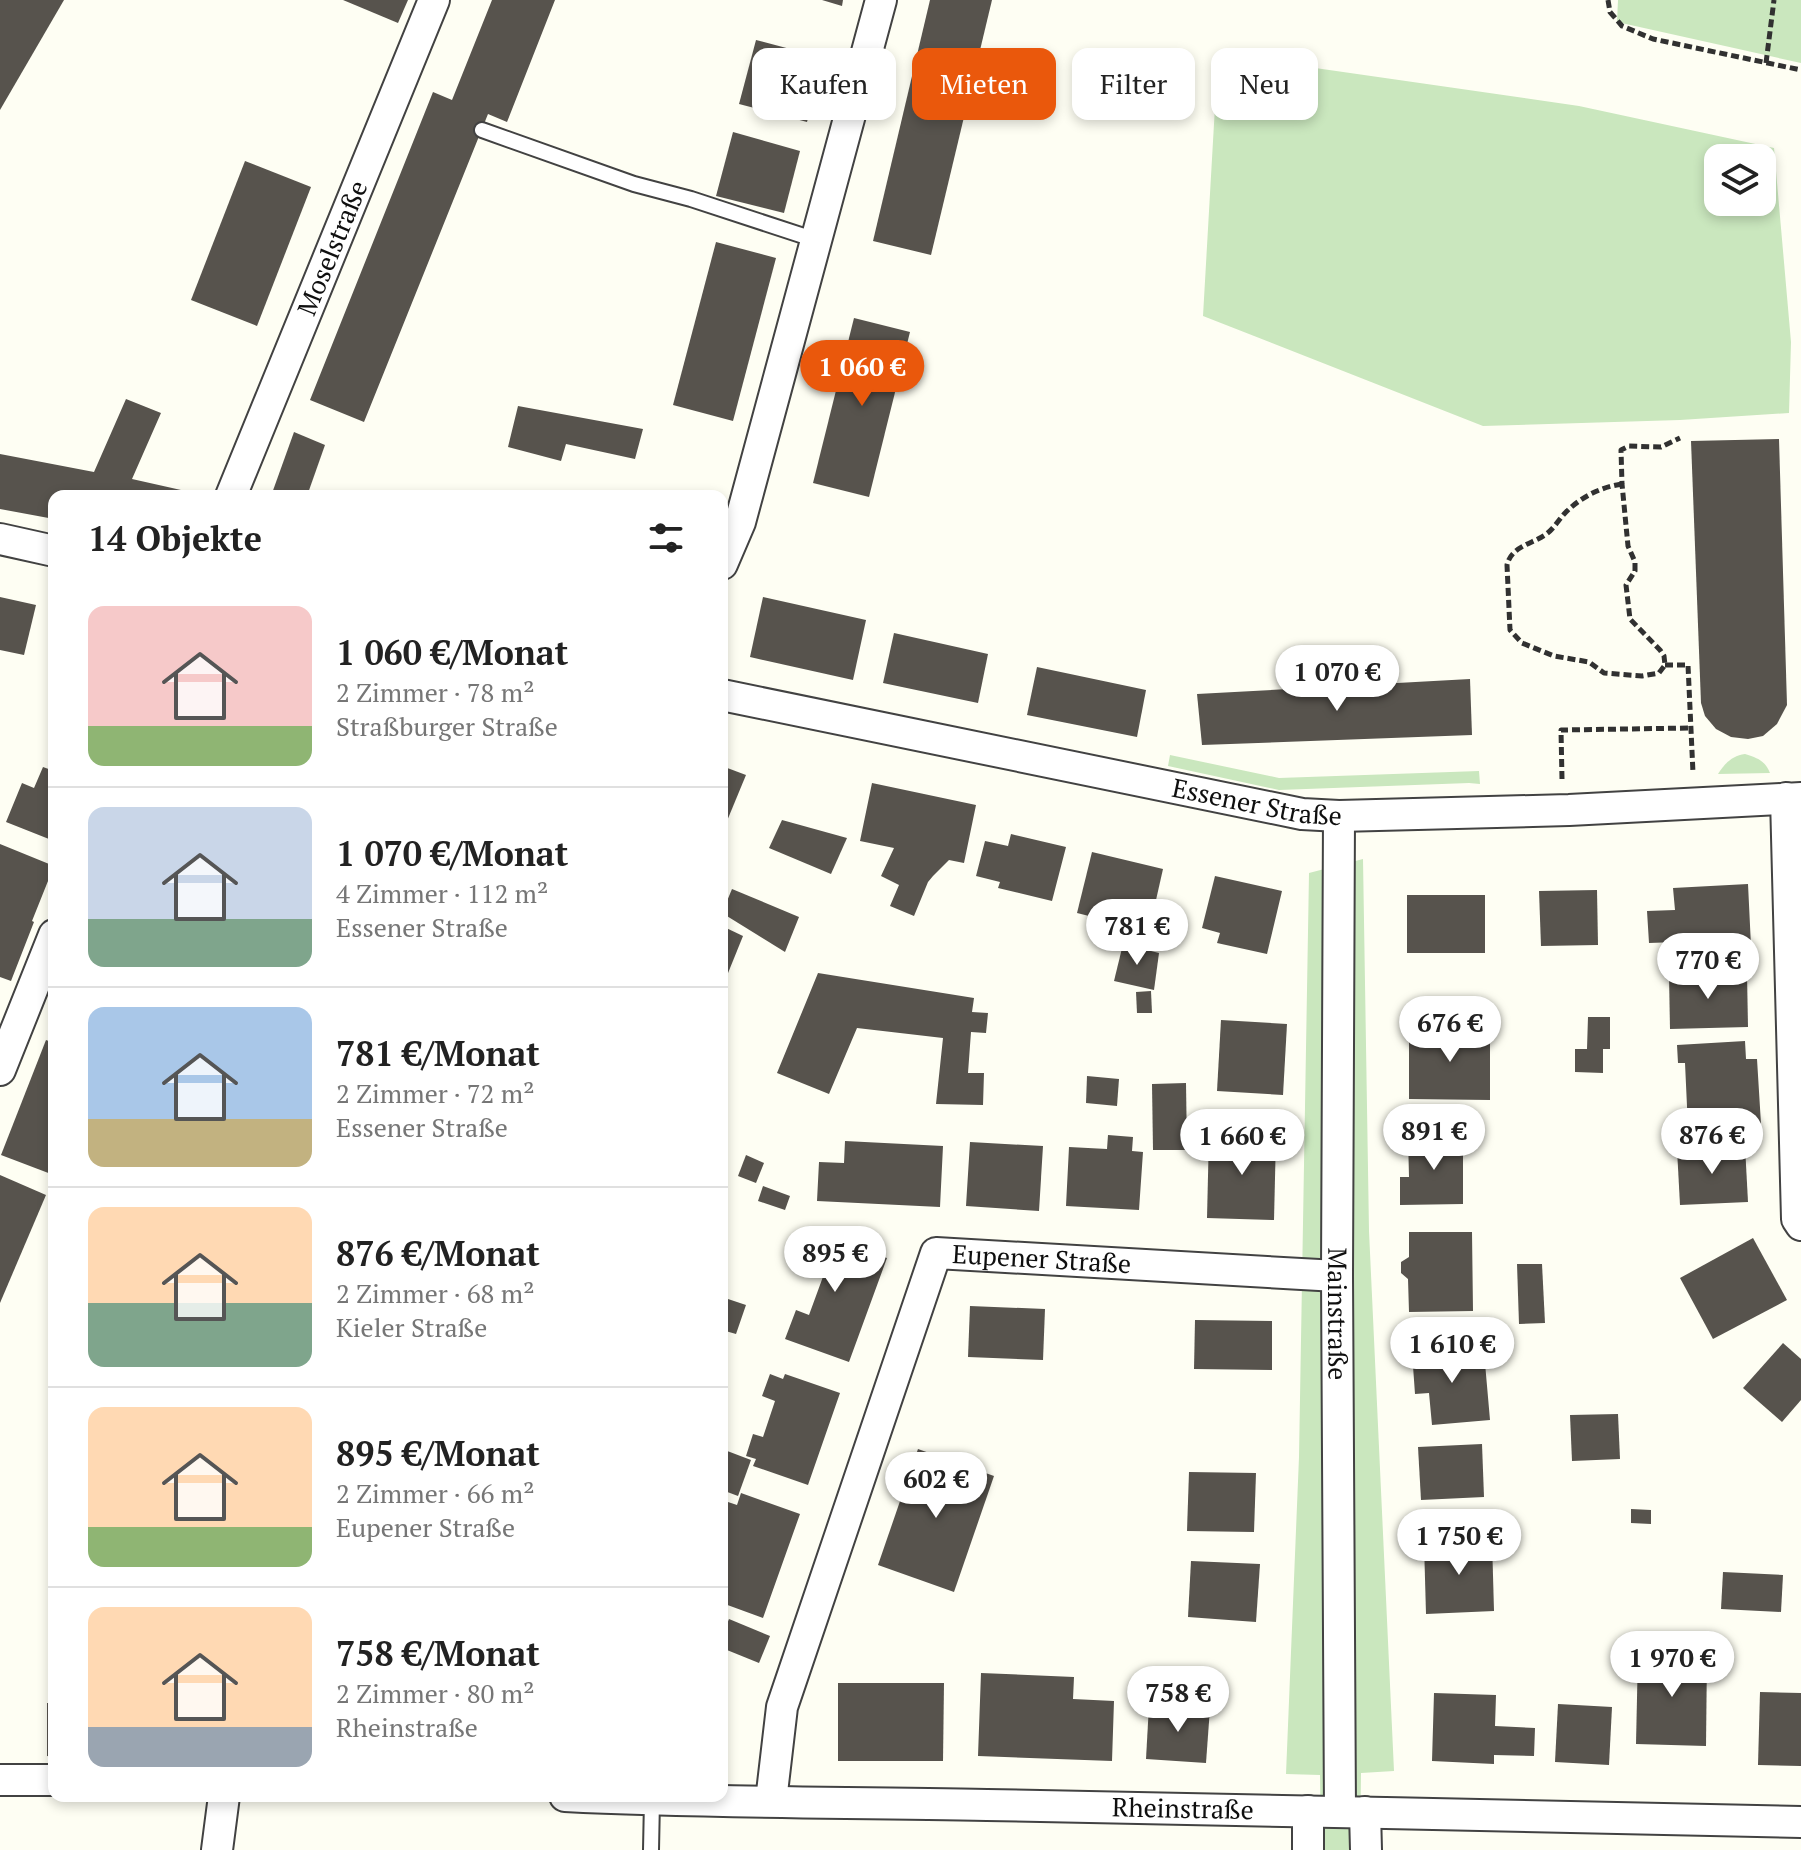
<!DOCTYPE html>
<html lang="de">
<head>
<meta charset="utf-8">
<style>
	body { margin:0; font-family:"PT Serif",serif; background:#f2f2f2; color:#222; height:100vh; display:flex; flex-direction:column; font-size:30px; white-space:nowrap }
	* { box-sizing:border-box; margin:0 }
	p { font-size:26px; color:#767676 }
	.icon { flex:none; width:44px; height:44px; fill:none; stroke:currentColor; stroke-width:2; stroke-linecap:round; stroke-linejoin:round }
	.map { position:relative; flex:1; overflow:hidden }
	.drawer { position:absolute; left:48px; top:490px; width:680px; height:1312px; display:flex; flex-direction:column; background:#fff; border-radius:16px; box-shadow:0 4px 12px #0003 }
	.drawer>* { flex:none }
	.banner { position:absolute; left:752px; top:48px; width:760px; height:72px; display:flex; gap:16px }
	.fabs { position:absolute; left:1704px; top:144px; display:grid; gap:16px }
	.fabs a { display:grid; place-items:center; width:72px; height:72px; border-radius:16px; background:#fff; box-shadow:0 4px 12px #0003; font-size:40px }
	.price { position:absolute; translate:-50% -68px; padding:0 18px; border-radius:28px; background:#fff; color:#222; font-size:26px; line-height:52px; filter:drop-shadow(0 2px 4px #0008) }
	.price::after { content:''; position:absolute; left:50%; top:48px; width:24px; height:18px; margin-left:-12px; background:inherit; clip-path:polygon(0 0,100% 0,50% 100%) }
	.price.active { background:#ea580c; color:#fff }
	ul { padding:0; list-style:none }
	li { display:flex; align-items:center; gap:24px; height:200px; padding:0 40px }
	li+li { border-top:2px solid #e0e0e0 }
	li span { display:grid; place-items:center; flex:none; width:224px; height:160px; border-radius:16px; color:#555 }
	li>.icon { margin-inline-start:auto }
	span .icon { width:96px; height:96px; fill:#fffc; stroke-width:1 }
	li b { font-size:34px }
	h2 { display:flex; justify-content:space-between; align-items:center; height:96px; padding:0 40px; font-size:34px }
	.chip { padding:0 28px; border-radius:16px; background:#fff; box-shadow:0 4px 12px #0003; font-size:28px; line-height:72px }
	.chip.active { background:#ea580c; color:#fff }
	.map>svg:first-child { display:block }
</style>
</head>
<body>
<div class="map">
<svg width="1801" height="1850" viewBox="0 0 1801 1850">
	<rect width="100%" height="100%" fill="#fefef3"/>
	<g fill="#cae7be" fill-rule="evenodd">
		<polygon points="1618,0 1801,0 1801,63 1617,22"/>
		<path d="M 1218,54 L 1579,106 L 1774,148 L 1791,342 L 1789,413 L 1680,420 L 1483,426 L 1203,316 ZM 1762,158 L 1762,202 L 1718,202 L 1718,158 Z"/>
		<path d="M 1745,754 C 1758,758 1765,761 1770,773 L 1718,774 C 1725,763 1732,756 1745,754 Z"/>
		<polygon points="1170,755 1279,778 1479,771 1480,784 1469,783 1279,790 1168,766"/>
		<polygon points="1363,859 1369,1231 1394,1771 1361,1773 1360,1850 1321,1850 1320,1775 1286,1774 1299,1457 1309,873"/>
	</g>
	<g fill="#57534d">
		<polygon points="0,0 64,0 0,110"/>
		<polygon points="343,0 408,0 398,23"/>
		<polygon points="492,0 555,0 507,122 488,114 364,422 310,400 433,92 452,100"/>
		<polygon points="822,0 843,0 842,6"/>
		<polygon points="930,0 992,0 931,255 873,241"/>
		<polygon points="756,40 824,58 807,122 739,104"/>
		<polygon points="733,132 800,151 784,213 716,196"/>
		<polygon points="245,161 311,187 257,326 191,300"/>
		<polygon points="716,242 776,258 733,421 673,405"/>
		<polygon points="854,318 910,332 869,497 813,483"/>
		<polygon points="126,399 161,413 132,479 181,490 180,496 54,496 54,519 0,509 0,454 94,472"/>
		<polygon points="518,406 643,429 635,459 566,444 561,461 508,447"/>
		<polygon points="294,432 325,445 307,496 271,496"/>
		<polygon points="1779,439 1787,705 1777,724 1763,736 1748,739 1731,737 1716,729 1705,716 1701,703 1691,441"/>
		<polygon points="0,597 36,605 24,655 0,650"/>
		<polygon points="763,597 866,620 853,680 750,657"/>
		<polygon points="894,633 988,654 978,703 883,683"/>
		<polygon points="1037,667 1146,690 1137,737 1027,715"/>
		<polygon points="1470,679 1472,735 1202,745 1197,694"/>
		<polygon points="722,766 746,775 722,833"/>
		<polygon points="43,767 54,771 54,841 6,822 22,783 34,788"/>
		<polygon points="872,783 976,805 964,863 949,860 933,876 928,882 914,916 890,906 899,885 881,876 894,848 860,841"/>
		<polygon points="782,820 847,838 831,874 769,848"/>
		<polygon points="1011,834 1066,847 1052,901 998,888 1000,882 976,876 985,841 1008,846"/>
		<polygon points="0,844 54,866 32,921 34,922 11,981 0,977"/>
		<polygon points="1092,852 1163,869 1149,931 1077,913"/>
		<polygon points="1215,876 1282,891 1267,954 1217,943 1220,933 1202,928"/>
		<polygon points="1748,884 1751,946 1677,950 1677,942 1649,943 1647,911 1675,910 1673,888"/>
		<polygon points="732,889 799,917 785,952 722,913"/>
		<polygon points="1597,890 1598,945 1541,946 1539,891"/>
		<rect x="1407" y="895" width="78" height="58"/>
		<polygon points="722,926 743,936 724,983 722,982"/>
		<polygon points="1123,944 1159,953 1154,990 1114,981"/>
		<polygon points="818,973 974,998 972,1012 988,1013 986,1033 971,1032 968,1073 984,1073 983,1105 936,1104 943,1038 857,1028 829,1094 777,1073"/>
		<polygon points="1747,974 1748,1027 1670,1029 1669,975"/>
		<polygon points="1151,991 1152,1013 1137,1013 1136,992"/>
		<polygon points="1588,1017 1610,1017 1610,1049 1603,1049 1603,1073 1575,1072 1575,1049 1587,1049"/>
		<polygon points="1221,1020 1287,1024 1283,1095 1217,1091"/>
		<polygon points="1409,1029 1490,1029 1490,1100 1409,1099"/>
		<polygon points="46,1040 54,1043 54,1167 51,1174 1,1155"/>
		<polygon points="1745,1041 1746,1059 1757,1059 1761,1124 1688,1128 1685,1063 1678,1063 1677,1045"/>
		<polygon points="1087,1076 1119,1079 1117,1106 1086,1103"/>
		<polygon points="1186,1083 1187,1150 1153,1150 1152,1084"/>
		<polygon points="1209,1134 1276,1136 1274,1220 1207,1218"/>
		<polygon points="1108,1135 1133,1137 1132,1151 1143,1152 1139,1210 1066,1206 1069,1147 1107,1149"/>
		<polygon points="1463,1136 1463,1204 1400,1205 1400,1177 1409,1177 1408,1137"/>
		<polygon points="845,1141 943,1146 940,1207 817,1201 819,1162 844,1163"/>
		<polygon points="970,1142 1043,1146 1039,1211 966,1206"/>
		<polygon points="1745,1146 1748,1202 1680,1205 1677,1149"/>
		<polygon points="746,1155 764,1163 756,1183 738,1176"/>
		<polygon points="0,1175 46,1195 0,1303"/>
		<polygon points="763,1186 790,1196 785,1210 758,1201"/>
		<polygon points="805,1227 887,1258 849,1362 785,1339 796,1310 809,1315 824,1274 792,1262"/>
		<polygon points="1409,1232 1472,1232 1473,1311 1409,1312 1408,1279 1401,1273 1401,1262 1409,1257"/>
		<polygon points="1753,1238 1787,1300 1713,1339 1680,1278"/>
		<polygon points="1517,1264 1542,1264 1545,1323 1519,1324"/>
		<polygon points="722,1297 746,1305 736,1334 722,1330"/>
		<polygon points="970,1306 1045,1309 1043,1360 968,1357"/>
		<polygon points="1195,1320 1272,1321 1272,1370 1194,1369"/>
		<polygon points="1783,1343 1801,1359 1801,1400 1782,1422 1743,1388"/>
		<polygon points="1473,1347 1475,1364 1485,1363 1490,1420 1432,1425 1429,1393 1415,1394 1412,1352"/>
		<polygon points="770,1374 783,1379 785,1374 840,1393 808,1485 753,1466 756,1459 746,1456 753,1434 763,1437 775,1401 762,1396"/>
		<polygon points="1618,1414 1620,1459 1572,1461 1570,1415"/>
		<polygon points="1482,1444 1484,1497 1421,1500 1418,1447"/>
		<polygon points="722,1449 751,1460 738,1496 722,1490"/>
		<polygon points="918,1449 994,1476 954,1592 878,1565"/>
		<polygon points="1189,1472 1256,1473 1254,1532 1187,1531"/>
		<polygon points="741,1493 800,1514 763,1618 722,1603 722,1500 737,1505"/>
		<polygon points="1631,1509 1651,1510 1651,1524 1631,1523"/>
		<polygon points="1492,1540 1494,1611 1426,1614 1424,1543"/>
		<polygon points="1191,1561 1260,1564 1256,1622 1188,1617"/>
		<polygon points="1723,1572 1783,1575 1781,1612 1721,1609"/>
		<polygon points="729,1619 770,1636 759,1663 722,1648 722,1636"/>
		<polygon points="1638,1652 1707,1654 1706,1746 1636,1744"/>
		<polygon points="981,1673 1074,1677 1073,1699 1114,1701 1112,1761 978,1756"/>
		<polygon points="722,1682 727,1682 725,1747 722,1747"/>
		<polygon points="838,1683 944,1683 943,1761 838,1761"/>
		<polygon points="1760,1692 1801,1693 1801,1766 1758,1765"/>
		<polygon points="1434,1693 1496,1695 1495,1726 1535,1728 1534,1756 1494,1755 1494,1764 1432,1761"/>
		<polygon points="47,1703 54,1703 54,1757 47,1756"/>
		<polygon points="1558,1704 1612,1707 1609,1765 1555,1762"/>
		<polygon points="1149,1705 1210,1708 1206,1763 1146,1759"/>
	</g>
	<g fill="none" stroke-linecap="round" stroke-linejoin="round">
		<defs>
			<g id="lane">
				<polyline points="482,130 634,184 691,199 816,240"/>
				<polyline points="651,1850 652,1800"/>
			</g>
			<g id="street">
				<path id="s1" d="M 231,496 L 434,0"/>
				<polyline points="0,539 54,551"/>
				<polyline points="722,564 740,522 881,0"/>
				<path id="s2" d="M 722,695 L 1302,814 L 1339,816 L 1569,810 L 1801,798"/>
				<polyline points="1786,798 1797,1219 1801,1225"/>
				<path id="s3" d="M 1339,816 L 1337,1276 L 1340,1812"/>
				<polyline points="0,1070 54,935"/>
				<polyline points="0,1780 54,1780"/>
				<path id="s4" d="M 565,1796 C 705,1803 846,1802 987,1805 C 1258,1810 1530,1816 1801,1822"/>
				<path id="s5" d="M 771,1801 L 782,1707 L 936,1253 L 1337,1276"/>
				<polyline points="1308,1811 1308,1850"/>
				<polyline points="1365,1812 1366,1850"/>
				<polyline points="217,1850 224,1796"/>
			</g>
		</defs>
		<use href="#lane" stroke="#424242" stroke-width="18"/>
		<use href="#street" stroke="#424242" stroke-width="34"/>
		<g stroke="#313131" stroke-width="5" stroke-dasharray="8 4" stroke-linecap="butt">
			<polyline points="1608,0 1610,12 1622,26 1653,39 1801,70"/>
			<polyline points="1766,63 1774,0"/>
			<path d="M 1622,484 C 1601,487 1581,497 1566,512 C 1559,519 1554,529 1545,535 C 1531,544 1511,547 1507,565 L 1510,630 L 1522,643 L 1554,656 L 1589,662 L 1604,673 L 1642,676 L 1659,673 L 1665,665 L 1664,656 L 1660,650 L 1630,619 L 1626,585 L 1635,571 L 1635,562 L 1628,546 L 1622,484 L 1621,450 L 1629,446 L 1661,447 L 1680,438"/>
			<polyline points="1665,665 1688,665 1693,773"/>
			<polyline points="1562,779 1561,730 1690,728"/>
		</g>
		<use href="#lane" stroke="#fff" stroke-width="14"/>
		<use href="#street" stroke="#fff" stroke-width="30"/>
	</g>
	<g text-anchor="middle" stroke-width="8" stroke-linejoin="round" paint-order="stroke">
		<g font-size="26" fill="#0f0f0f" stroke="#fff">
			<text dy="9" stroke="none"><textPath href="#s1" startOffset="268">Moselstraße</textPath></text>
			<text dy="9" stroke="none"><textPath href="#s2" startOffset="546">Essener Straße</textPath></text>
			<text dy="9" stroke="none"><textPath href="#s5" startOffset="680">Eupener Straße</textPath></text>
			<text dy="9" stroke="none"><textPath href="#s3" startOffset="498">Mainstraße</textPath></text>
			<text dy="9" stroke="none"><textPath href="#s4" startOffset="618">Rheinstraße</textPath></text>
		</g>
	</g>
</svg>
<div class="fabs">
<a><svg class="icon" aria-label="layers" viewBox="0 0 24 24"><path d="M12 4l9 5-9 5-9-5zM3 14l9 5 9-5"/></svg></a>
</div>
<b class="price active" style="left:862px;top:408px">1 060 €</b>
<b class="price" style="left:1337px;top:713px">1 070 €</b>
<b class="price" style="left:1137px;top:967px">781 €</b>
<b class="price" style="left:1708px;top:1001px">770 €</b>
<b class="price" style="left:1450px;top:1064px">676 €</b>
<b class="price" style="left:1434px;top:1172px">891 €</b>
<b class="price" style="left:1712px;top:1176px">876 €</b>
<b class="price" style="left:1242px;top:1177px">1 660 €</b>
<b class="price" style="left:835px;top:1294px">895 €</b>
<b class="price" style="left:1452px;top:1385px">1 610 €</b>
<b class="price" style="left:936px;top:1520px">602 €</b>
<b class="price" style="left:1459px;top:1577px">1 750 €</b>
<b class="price" style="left:1672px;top:1699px">1 970 €</b>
<b class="price" style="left:1178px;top:1734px">758 €</b>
<div class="banner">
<a class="chip">Kaufen</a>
<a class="chip active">Mieten</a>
<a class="chip">Filter</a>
<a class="chip">Neu</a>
</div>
<section class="drawer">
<h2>14 Objekte<svg class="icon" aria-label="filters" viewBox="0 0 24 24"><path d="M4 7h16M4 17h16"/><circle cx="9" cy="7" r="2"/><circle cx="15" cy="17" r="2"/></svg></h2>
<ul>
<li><span style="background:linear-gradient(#f6c9c9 75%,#8fb573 0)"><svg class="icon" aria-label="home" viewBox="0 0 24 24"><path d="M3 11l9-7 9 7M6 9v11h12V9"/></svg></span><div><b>1 060 €/Monat</b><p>2 Zimmer · 78 m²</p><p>Straßburger Straße</p></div></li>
<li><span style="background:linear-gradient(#c9d6e8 70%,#7fa58c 0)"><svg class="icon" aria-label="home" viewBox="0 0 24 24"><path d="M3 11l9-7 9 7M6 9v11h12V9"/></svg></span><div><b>1 070 €/Monat</b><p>4 Zimmer · 112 m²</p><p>Essener Straße</p></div></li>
<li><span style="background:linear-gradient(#a9c7e8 70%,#c2b280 0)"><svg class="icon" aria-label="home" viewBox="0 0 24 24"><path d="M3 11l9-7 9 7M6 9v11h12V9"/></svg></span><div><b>781 €/Monat</b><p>2 Zimmer · 72 m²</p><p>Essener Straße</p></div></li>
<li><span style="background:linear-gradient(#ffd9b3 60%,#7fa58c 0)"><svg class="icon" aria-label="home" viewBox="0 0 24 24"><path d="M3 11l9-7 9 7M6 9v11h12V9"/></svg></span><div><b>876 €/Monat</b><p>2 Zimmer · 68 m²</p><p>Kieler Straße</p></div></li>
<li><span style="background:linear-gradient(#ffd9b3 75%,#8fb573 0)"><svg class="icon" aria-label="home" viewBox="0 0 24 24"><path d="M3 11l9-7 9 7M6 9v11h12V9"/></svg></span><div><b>895 €/Monat</b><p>2 Zimmer · 66 m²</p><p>Eupener Straße</p></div></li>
<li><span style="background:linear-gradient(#ffd9b3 75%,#9aa5b1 0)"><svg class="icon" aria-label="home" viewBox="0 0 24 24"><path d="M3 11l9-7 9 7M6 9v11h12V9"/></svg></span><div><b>758 €/Monat</b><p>2 Zimmer · 80 m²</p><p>Rheinstraße</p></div></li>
</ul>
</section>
</div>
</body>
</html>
